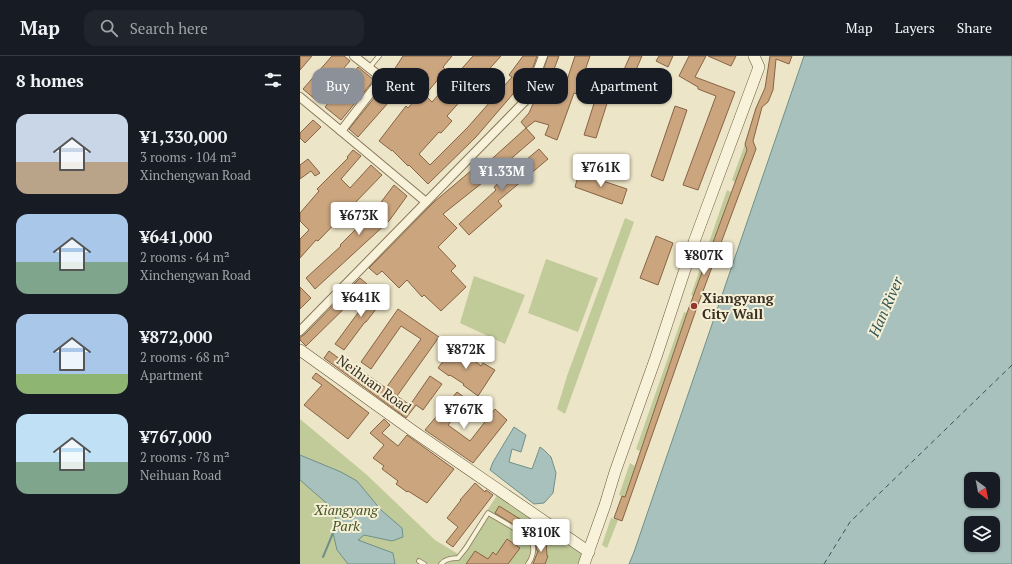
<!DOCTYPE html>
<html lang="en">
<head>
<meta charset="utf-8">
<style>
	body { margin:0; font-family:"PT Serif",serif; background:#20242c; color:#f1f3f6; height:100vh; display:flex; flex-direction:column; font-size:15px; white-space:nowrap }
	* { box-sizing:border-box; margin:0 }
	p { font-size:13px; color:#9ea1a6 }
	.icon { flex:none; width:22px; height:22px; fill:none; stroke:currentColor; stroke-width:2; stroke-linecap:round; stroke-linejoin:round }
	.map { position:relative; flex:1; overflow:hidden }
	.panel { display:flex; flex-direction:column; background:#171b24; width:300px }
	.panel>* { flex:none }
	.hud { position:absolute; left:12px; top:12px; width:380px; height:36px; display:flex; gap:8px }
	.needle { width:26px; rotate:148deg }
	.tools { position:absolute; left:664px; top:416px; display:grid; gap:8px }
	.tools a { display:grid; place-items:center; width:36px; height:36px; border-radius:8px; background:#171b24; box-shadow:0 1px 3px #0004; font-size:20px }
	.price { position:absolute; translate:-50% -34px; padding:0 9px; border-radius:4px; background:#fff; color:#222; font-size:13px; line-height:26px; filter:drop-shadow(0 1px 2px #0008) }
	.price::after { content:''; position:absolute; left:50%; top:24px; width:12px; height:9px; margin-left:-6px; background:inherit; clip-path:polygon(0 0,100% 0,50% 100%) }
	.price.current { background:#8c9099; color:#fff }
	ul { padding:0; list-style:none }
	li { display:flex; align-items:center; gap:12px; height:100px; padding:0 16px }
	li span { display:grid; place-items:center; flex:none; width:112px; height:80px; border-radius:12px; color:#555 }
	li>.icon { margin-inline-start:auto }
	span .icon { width:48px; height:48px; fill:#fffc; stroke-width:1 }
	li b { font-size:17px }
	h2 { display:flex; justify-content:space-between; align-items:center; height:48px; padding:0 16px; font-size:17px }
	.tag { padding:0 14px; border-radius:12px; background:#171b24; box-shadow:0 1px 3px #0004; font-size:14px; line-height:36px }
	.tag.current { background:#8c9099; color:#fff }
	header { display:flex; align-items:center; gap:24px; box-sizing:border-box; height:56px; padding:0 20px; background:#171b24; border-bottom:1px solid #363941 }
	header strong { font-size:19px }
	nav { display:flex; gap:22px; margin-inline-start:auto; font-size:14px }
	.search { width:280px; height:36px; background:#20242c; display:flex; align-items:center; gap:10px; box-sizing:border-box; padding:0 14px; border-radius:12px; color:#9ea1a6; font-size:15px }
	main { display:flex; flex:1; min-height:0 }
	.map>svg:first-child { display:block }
</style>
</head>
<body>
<header>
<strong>Map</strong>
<div class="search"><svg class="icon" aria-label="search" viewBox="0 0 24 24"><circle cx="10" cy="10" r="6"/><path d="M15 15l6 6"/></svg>Search here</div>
<nav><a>Map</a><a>Layers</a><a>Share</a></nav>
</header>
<main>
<section class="panel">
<h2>8 homes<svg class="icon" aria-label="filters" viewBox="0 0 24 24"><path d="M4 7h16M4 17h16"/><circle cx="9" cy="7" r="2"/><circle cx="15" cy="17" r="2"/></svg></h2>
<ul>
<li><span style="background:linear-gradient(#c9d6e8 60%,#b9a48a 0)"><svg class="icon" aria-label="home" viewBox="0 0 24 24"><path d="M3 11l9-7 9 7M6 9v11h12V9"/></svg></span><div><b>¥1,330,000</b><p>3 rooms · 104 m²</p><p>Xinchengwan Road</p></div></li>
<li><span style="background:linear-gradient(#a9c7e8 60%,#7fa58c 0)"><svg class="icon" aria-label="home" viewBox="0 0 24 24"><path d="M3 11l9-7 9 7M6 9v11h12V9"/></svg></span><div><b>¥641,000</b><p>2 rooms · 64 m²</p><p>Xinchengwan Road</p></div></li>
<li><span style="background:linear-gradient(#a9c7e8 75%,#8fb573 0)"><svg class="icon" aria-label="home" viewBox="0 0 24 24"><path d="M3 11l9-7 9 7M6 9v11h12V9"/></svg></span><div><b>¥872,000</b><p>2 rooms · 68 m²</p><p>Apartment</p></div></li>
<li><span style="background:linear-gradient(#bfe0f5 60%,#7fa58c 0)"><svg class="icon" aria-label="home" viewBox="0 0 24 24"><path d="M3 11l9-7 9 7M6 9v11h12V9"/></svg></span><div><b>¥767,000</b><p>2 rooms · 78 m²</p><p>Neihuan Road</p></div></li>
</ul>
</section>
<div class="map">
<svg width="712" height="508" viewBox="0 0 712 508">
	<rect width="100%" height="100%" fill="#ede5c7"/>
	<g fill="#c1cb9a">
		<polygon points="445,88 447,94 435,126 432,124"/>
		<polygon points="427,134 431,136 394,240 391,239"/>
		<polygon points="325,162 334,166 265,358 257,353 267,320"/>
		<polygon points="246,203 298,222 278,276 228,257"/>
		<polygon points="174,220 225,239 205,288 160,267"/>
		<polygon points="384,256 387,257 340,395 336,393"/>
		<polygon points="0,363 67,419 135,484 158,498 200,435 289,496 284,508 0,508"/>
		<polygon points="330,407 335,410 325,441 319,439"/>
		<polygon points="311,462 318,464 307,492 302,489"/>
	</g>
	<g fill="#a8c1bc" stroke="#6e908a" fill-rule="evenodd">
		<path d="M 504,0 L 712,0 L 712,508 L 329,508 L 334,496 ZM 671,423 L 693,423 L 693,445 L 671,445 ZM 671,467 L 693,467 L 693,489 L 671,489 Z"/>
		<polygon points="214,371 226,379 221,396 212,393 209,406 232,413 240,391 244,394 251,401 256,417 253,437 244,447 234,448 190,414 193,406"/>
		<polygon points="0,399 41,416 57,425 81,454 102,472 103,481 92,485 64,479 58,484 93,497 95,508 48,508 37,494 33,477 37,466 32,452 0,424"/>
	</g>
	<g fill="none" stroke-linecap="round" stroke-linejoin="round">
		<polyline stroke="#6e908a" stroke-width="2" points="23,501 33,477"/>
		<polyline stroke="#305758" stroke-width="1" stroke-dasharray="5 4" stroke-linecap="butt" points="524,508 550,466 712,309"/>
	</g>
	<g fill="#caa57e" stroke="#876443">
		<polygon points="0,0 12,0 0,14"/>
		<polygon points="32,0 44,0 50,5 16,44 3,33"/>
		<polygon points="103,0 152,0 143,11 146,14 125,39 132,46 173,0 201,0 147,60 152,65 141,77 139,76 119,98 130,109 168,71 212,21 209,19 223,0 237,0 228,25 225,24 176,81 128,128 109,109 108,110 92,94 92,95 79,85 106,50 108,52 121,37 107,26 104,30 103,30 58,81 49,73 70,47 92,21 90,20"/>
		<polygon points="248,0 259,0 245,37 258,42 260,38 262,39 275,0 290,0 277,38 274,37 257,84 245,79 249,69 235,65 226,72 221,66 229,57 241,30 238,29"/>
		<polygon points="330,0 342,0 332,23 322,18"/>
		<polygon points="359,0 373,0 368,11 356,5"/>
		<polygon points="389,0 406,0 395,21 435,36 398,134 383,129 416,40 398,33 398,31 379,20"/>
		<polygon points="408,0 436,0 431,10"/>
		<polygon points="470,0 492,0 489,8 476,3 473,34 468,46 462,51 453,85 456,93 396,254 322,465 314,462 322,440 325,441 387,257 447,94 445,88 456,52 465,32"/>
		<polygon points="58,11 74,24 41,64 25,51"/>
		<polygon points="298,35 310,38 296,82 284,79"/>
		<polygon points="375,50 387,54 363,125 351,120"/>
		<polygon points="13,64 21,71 5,87 0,82 0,77"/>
		<polygon points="226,72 235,82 192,119 184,110"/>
		<polygon points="239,93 248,103 198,145 202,150 169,179 159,168 196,134 194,131"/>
		<polygon points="53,94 61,100 41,123 50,132 71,109 82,119 18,185 16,184 0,202 0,183 9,174 0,165 0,157 19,135 17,133 48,102 47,101"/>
		<polygon points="8,103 20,117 15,120 11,115 0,123 0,109"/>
		<polygon points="172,114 182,127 143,158 157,172 138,191 156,210 151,215 166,231 141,255 124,239 122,241 107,224 99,232 82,215 77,219 69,212 134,146"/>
		<polygon points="279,117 327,133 322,148 275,131"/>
		<polygon points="94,129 107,140 89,165 15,233 6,222 41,190 40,189 75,154"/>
		<polygon points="356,180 373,187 358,229 340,222"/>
		<polygon points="60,222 68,229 6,290 0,284 0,281 4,279"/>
		<polygon points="0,231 11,242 0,253"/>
		<polygon points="77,231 87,239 66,266 65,266 44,294 35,288"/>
		<polygon points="98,253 139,281 97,340 110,349 130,320 142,328 123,354 116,349 106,362 24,302 29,295 64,321 66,318 86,332 121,283 101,270 71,313 61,306"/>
		<polygon points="156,288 167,297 166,298 181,310 183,307 195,314 178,340 163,329 164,328 150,319 149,320 138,312"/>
		<polygon points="16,317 69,357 48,383 4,349 22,329 12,322"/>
		<polygon points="157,336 168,344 148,369 170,385 195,353 207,364 173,407 125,374"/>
		<polygon points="84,363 90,369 82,377 98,390 107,379 154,413 127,447 108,435 107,436 96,428 98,425 82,413 84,410 73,402 84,389 70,377"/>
		<polygon points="175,427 185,436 186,434 193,439 153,491 146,486 158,471 147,462 161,444 160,444"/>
		<polygon points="199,450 220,463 236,476 232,482 221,473 195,457"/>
		<polygon points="207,483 220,492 208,508 166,508 175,495 188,503 193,496 196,499"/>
		<polygon points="235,485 246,485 247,500 248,500 245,508 233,508 238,495 237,495"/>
	</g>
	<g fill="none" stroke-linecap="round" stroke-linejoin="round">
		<defs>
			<g id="lane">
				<polyline points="69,12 79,0"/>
				<polyline points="119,505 124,508"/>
				<path d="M 141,508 C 145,503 152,502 158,502 L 166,492 L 188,457 C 197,462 229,480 232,487 C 235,494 232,503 228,508"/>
			</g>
			<g id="street">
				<polyline points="54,0 82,22 41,75 126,146"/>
				<polyline points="0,41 41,75"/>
				<polyline points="0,275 227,43 243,0"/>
			</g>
			<g id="secondary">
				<polyline points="0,294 113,375 289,496"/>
				<polyline points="284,508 305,449 315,416 356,301 394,186 459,11 454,0"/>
			</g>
		</defs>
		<use href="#lane" stroke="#89785c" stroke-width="5.5"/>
		<use href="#street" stroke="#89785c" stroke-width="10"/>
		<use href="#secondary" stroke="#6a593f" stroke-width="12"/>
		<use href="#lane" stroke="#f8f2da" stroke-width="4"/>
		<use href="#street" stroke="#f8f2da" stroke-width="8"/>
		<use href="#secondary" stroke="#f8f2da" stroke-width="11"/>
	</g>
	<circle fill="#96372e" stroke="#f5efd6" stroke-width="1.5" cx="394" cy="250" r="4"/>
	<g text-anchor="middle" stroke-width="4" stroke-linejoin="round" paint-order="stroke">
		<g font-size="14" font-weight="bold" fill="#392e20" stroke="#f5efd6" text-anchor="start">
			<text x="402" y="247">Xiangyang<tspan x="402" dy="16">City Wall</tspan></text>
		</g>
		<g font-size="14" fill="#392e20" stroke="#f5efd6">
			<text transform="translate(74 328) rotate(36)" y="5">Neihuan Road</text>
		</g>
		<g font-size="14" font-style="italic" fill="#455527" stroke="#f5efd6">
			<text x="46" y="459">Xiangyang<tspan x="46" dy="16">Park</tspan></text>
		</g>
		<g font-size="15" font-style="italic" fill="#305758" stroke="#f5efd6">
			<text transform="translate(586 251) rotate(-66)" y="5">Han River</text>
		</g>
	</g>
</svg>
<div class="tools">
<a><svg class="needle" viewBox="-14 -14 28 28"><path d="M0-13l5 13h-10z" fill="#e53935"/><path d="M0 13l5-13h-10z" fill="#9ea1a6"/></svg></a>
<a><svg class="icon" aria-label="layers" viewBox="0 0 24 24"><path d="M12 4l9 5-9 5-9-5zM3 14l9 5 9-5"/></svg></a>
</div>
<b class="price" style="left:301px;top:132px">¥761K</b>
<b class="price current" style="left:202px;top:136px">¥1.33M</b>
<b class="price" style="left:59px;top:180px">¥673K</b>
<b class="price" style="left:404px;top:220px">¥807K</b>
<b class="price" style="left:61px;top:262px">¥641K</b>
<b class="price" style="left:166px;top:314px">¥872K</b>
<b class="price" style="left:164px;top:374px">¥767K</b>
<b class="price" style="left:241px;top:497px">¥810K</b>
<div class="hud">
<a class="tag current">Buy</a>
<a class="tag">Rent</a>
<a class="tag">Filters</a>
<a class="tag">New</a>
<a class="tag">Apartment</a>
</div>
</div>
</main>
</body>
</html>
